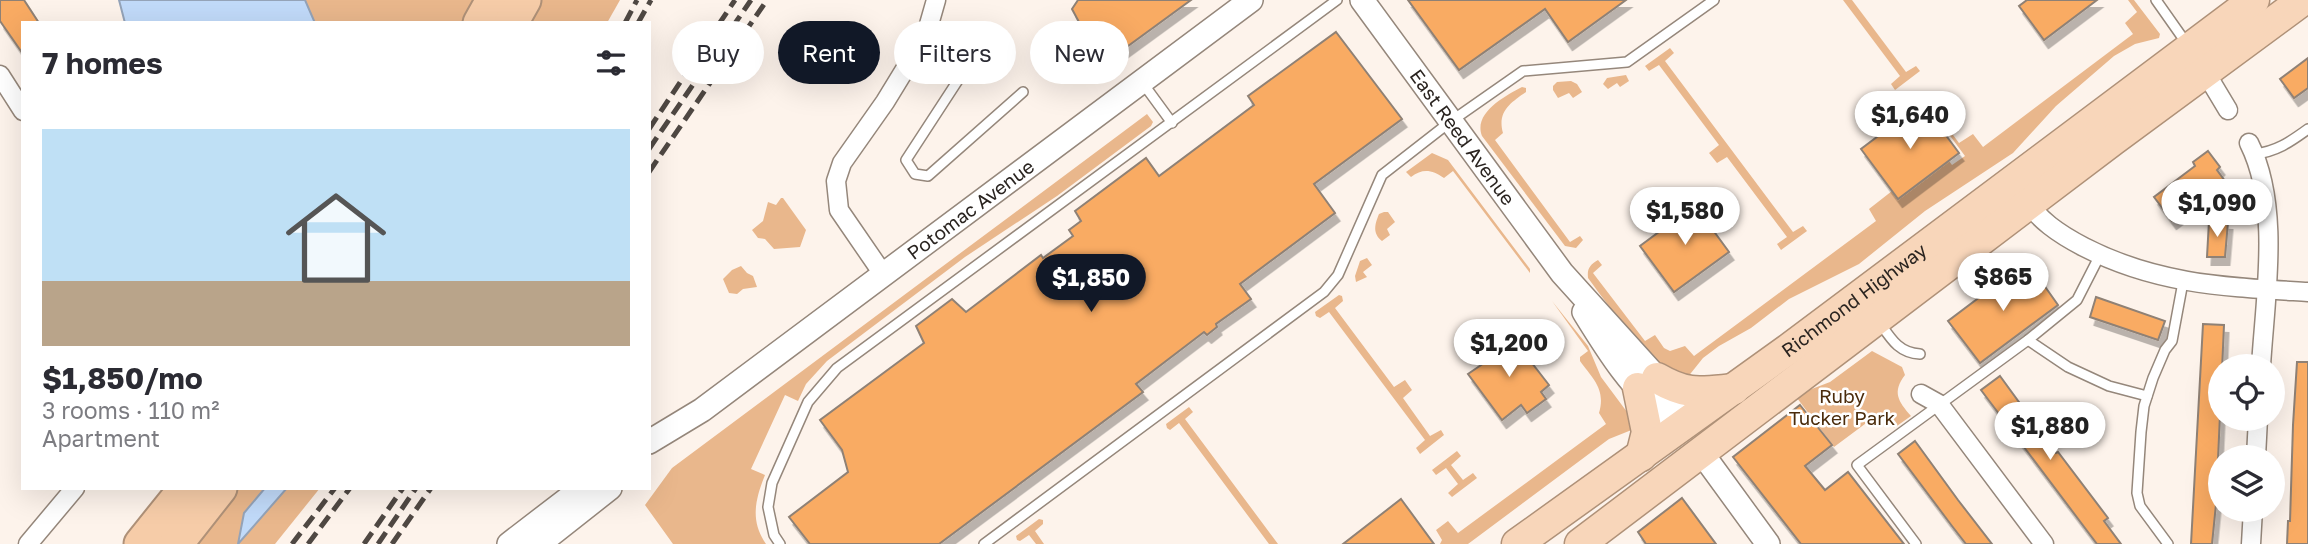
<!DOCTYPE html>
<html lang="en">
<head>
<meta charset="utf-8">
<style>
	body { margin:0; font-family:"Golos Text",sans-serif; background:#f2f2f3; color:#2b2b33; height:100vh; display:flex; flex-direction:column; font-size:26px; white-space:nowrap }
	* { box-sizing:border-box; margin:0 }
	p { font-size:23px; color:#7c7c81 }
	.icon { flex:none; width:38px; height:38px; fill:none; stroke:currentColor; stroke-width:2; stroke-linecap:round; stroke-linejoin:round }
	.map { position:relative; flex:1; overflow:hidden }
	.details { position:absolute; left:21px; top:21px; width:630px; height:469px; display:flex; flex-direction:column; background:#fff; border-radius:0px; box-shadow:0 7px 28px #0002 }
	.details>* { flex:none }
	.guide { position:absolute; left:672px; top:21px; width:665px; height:63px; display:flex; gap:14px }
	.buttons { position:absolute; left:2208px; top:354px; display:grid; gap:14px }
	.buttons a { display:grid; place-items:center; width:77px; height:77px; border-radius:50%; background:#fff; box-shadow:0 7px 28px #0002; font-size:35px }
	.price { position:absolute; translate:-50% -60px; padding:0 16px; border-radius:24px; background:#fff; color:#222; font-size:23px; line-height:46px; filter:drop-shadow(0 2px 4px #0008) }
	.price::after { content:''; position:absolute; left:50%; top:42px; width:21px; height:16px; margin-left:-10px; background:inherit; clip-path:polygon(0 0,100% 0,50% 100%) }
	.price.current { background:#111827; color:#fff }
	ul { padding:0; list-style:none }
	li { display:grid; align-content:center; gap:14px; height:371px; padding:0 21px }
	li span { display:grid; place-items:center; height:217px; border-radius:0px; color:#555 }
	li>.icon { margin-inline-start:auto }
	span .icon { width:126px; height:126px; fill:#fffc; stroke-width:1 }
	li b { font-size:30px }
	h2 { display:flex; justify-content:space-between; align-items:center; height:84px; padding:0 21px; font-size:30px }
	.pill { padding:0 24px; border-radius:32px; background:#fff; box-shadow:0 7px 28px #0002; font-size:24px; line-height:63px }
	.pill.current { background:#111827; color:#fff }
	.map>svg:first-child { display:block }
</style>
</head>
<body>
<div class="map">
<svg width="2308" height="544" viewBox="0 0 2308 544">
	<defs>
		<filter id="shadow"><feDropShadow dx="4.5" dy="8" stdDeviation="0" flood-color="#0004"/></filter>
	</defs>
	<rect width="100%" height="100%" fill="#fdf3eb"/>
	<g fill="#e9b78c">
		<polygon points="305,0 620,0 607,23 315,23"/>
		<polygon points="1843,0 1852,0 1906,72 1916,66 1920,71 1895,90 1891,84 1900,76"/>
		<path d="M 2128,0 L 2134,0 L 2160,34 L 2159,38 L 2135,44 L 2114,56 L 2056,106 L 2013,153 L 1925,211 L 1859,264 L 1789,299 L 1751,328 L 1719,346 L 1703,358 L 1683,383 C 1650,364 1611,309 1588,278 C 1587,268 1590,265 1598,260 L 1602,265 L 1593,273 L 1645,341 L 1655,335 L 1664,348 L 1670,351 L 1685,346 L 1694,356 L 1876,221 L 1869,209 L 1892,191 L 1899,198 L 1949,161 L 1952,165 L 1965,156 L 1925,102 L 1927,100 L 1959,143 L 1973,134 L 1983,147 L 2133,34 L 2125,23 L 2137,12 Z"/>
		<polygon points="1670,48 1674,53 1665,61 1793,232 1803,226 1807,231 1781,250 1777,244 1787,237 1727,157 1717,163 1709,153 1719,145 1659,65 1649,71 1645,66"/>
		<polygon points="1626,75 1629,81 1620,87 1617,83 1608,89 1603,84 1607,78"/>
		<polygon points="1571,81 1577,84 1582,92 1573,98 1569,93 1558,98 1553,90 1553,86 1557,82"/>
		<path d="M 1522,87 L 1526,88 L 1526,92 C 1510,103 1497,112 1503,133 L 1495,140 L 1570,242 L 1580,236 L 1583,240 L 1576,248 L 1565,246 L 1482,136 C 1473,113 1505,96 1522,87 Z"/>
		<path d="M 1147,114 L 1153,122 L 1151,126 L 1057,196 L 965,257 L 827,361 L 806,384 L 798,401 L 785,395 L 751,469 L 765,475 C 755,500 750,521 766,544 L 673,544 L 645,505 L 672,468 Z"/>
		<path d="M 1432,153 L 1448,160 L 1530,269 L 1530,273 L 1453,171 L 1444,178 C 1432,170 1423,168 1411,177 L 1406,172 Z"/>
		<polygon points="781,198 783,198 806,230 800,247 774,249 765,239 758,238 752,230 763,221 768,202 776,205"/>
		<path d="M 1384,212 L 1388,212 L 1395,222 L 1387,229 L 1390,235 L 1382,241 C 1372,233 1375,224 1379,214 Z"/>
		<polygon points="1367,258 1372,265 1363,272 1367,277 1356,282 1355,276 1360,261"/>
		<polygon points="741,266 747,273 753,276 757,287 743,289 737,294 729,293 723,279 732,270"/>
		<polygon points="1339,295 1342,296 1343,301 1335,308 1394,387 1405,380 1412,390 1403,398 1430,436 1441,430 1444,435 1420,454 1416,448 1425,440 1329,312 1320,318 1316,316 1315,312"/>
		<path d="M 1552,301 L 1588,346 L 1601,377 L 1630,416 L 1634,429 L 1609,439 L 1468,544 L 1440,544 L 1442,540 L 1436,530 L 1448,521 L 1458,533 L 1606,424 L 1599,413 C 1606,389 1593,379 1580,361 L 1580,357 L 1588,351 Z"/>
		<path d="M 1872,351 L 1902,367 L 1905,375 C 1892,392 1898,401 1911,416 L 1894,428 L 1881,412 L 1834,447 L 1797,398 L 1804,392 L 1830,382 Z"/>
		<polygon points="1189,407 1193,412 1185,419 1278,544 1269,544 1179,423 1170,430 1167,428 1166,424"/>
		<polygon points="1457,451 1461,456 1451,465 1463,480 1473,473 1477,478 1452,497 1448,493 1458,484 1446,468 1436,475 1432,470"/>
		<polygon points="233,488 320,488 275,544 192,544"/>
		<polygon points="1039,519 1043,520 1043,524 1035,531 1044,544 1036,544 1029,535 1020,541 1017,540 1016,536"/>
	</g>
	<g fill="#c1daf9" stroke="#94a3b8" stroke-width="2">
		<polygon points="119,0 305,0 315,23 125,23"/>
		<polygon points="265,488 287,488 238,544 244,513"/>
	</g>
	<g fill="#fdf3eb">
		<polygon points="404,488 443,488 424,517"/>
		<polygon points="458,488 636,488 646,503 605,544 443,544 426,520"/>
	</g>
	<g fill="#f9ab63" stroke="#8f8175" stroke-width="2" filter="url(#shadow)">
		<polygon points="0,0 24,0 39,23 23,23 23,54 0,21"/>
		<polygon points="1078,0 1191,0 1102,65 1072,9"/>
		<polygon points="1408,0 1626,0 1568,42 1545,9 1459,70"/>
		<polygon points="2027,0 2097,0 2044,40 2019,6"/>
		<polygon points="1336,32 1402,119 1314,184 1335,213 1240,284 1251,299 1216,324 1217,327 1207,335 1204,332 1136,384 1143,392 939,544 810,544 789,517 848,472 842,450 820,420 924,343 916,326 952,299 966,312 1041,255 1043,258 1073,236 1069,230 1081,221 1075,211 1146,158 1159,176 1254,105 1248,96"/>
		<polygon points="2308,58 2308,88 2294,98 2280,79"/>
		<polygon points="1922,103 1959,153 1898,199 1861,149"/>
		<polygon points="2208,151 2220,167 2217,170 2225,181 2172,221 2154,197 2195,166 2193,162"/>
		<polygon points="1691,200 1729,252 1674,292 1640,246 1679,217 1675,212"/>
		<polygon points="2209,221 2228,222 2225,257 2207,257"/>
		<polygon points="2029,264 2058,305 1980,363 1948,321 2021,266 2023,269"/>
		<polygon points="2096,297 2165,321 2158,340 2090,317"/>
		<polygon points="2203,324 2224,325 2216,504 2212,544 2191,544"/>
		<polygon points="1511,336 1549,385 1541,392 1546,399 1527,413 1521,405 1502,420 1468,374 1484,363 1480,357"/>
		<polygon points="2297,362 2308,362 2308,544 2287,544 2288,521 2290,521 2293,425"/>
		<polygon points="2000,376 2056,453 2058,452 2108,518 2104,521 2121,544 2097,544 1981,390"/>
		<polygon points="1800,405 1832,445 1805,466 1825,490 1848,472 1904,544 1801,544 1733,457"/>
		<polygon points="1915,441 1958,500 1992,544 1966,544 1952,526 1898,454"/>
		<polygon points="1682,498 1716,544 1646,544 1638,532"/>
		<polygon points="1401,499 1434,544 1343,544"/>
	</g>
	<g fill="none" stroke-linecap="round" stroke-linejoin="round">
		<defs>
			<g id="service">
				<polyline points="2156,0 2187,44"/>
				<polyline points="923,41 964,71 906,160 915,174 928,176 1023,92"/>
				<polyline points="1142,82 1172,123"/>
				<path d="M 2254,154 C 2276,152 2290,142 2308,129"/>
				<path d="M 1880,323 C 1891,339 1899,353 1920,354"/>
				<polyline points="2028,340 2068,367 2109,386 2147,396"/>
				<polyline points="780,544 774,535 768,507 772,483 808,402 837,368 1337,0"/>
				<polyline points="984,544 1324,292 1338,275 1382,175 1450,122 1523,71 1627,62 1714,0"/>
				<polyline points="1916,544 1857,465 2028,340 2077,300 2100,255"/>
				<polyline points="2168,544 2140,506 2137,493 2141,432 2144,406 2153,378 2165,350 2172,341 2183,282"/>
			</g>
			<g id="minor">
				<polyline points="2201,65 2228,110"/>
				<polyline points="0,75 23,111"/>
				<path d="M 2249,143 C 2281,207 2265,297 2261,366"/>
				<path d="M 2023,196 C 2038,220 2059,234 2084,247 C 2158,285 2227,287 2308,292"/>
				<polyline points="883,274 839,210 836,181 842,163 885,102 926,35 936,0"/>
				<polyline points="1921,394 1939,404 2044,544"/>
				<polyline points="2256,457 2258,418"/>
				<polyline points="28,544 75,488"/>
				<polyline points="2251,544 2253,509"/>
			</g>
			<g id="tertiary">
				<path id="s1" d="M 1362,0 L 1562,273 L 1657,378 L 1680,409 L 1680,420"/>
				<path d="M 1584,312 C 1605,346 1634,394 1669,416 C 1674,419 1678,419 1683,423"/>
				<path id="s2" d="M 649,442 L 702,410 L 1251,0"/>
				<polyline points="1701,452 1768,544"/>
				<polyline points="509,544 582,488"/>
				<polyline points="539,544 610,488"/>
			</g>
			<g id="trunk">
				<path d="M 1657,378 C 1688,396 1700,392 1734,389"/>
				<polyline points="1638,388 1647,432 1641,456"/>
				<path id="s3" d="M 1517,544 L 1790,348 L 2254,0"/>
				<polyline points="1580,544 2113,140 2303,0"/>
			</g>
			<g id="motorway">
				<polyline points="480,23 493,0"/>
				<polyline points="511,23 524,0"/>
				<polyline points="141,544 186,488"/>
				<polyline points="176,544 220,488"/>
			</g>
		</defs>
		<use href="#service" stroke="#95877b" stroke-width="12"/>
		<use href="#minor" stroke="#95877b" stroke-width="21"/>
		<use href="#tertiary" stroke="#95877b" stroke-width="26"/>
		<use href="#trunk" stroke="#af9178" stroke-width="33"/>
		<use href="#motorway" stroke="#af9178" stroke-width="37"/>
		<use href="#service" stroke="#fff" stroke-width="9"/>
		<use href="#minor" stroke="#fff" stroke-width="18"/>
		<use href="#tertiary" stroke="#fff" stroke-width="23"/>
		<use href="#trunk" stroke="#f8d6ba" stroke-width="30"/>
		<use href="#motorway" stroke="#f6cca8" stroke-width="33"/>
		<g stroke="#4f4843" stroke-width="5" stroke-dasharray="14 7" stroke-linecap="butt">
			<polyline points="625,23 637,0"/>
			<polyline points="638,23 651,0"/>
			<polyline points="649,129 735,0"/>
			<polyline points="649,149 751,0"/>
			<polyline points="649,172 767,0"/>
			<polyline points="292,544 335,488"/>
			<polyline points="308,544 350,488"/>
			<polyline points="364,544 403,488"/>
			<polyline points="378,544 416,488"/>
			<polyline points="392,544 431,488"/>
		</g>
	</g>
	<g text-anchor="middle" stroke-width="5" stroke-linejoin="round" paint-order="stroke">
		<g font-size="19" fill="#2a2420" stroke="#fff">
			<text dy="7" stroke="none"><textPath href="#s1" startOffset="170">East Reed Avenue</textPath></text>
			<text dy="7" stroke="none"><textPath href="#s2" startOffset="397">Potomac Avenue</textPath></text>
			<text dy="7" stroke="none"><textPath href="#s3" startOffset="416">Richmond Highway</textPath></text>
		</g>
		<g font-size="19" fill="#4a2b0b" stroke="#fff">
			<text x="1842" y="403">Ruby<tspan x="1842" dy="22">Tucker Park</tspan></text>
		</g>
	</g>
</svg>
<div class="buttons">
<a><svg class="icon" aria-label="locate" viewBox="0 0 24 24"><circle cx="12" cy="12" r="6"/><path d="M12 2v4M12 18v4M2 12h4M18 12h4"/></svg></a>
<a><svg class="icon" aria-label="layers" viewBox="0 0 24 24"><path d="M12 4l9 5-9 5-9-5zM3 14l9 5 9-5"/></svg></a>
</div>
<b class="price" style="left:1910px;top:151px">$1,640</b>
<b class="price" style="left:2217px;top:239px">$1,090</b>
<b class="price" style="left:1685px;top:247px">$1,580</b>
<b class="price" style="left:2003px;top:313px">$865</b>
<b class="price current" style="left:1091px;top:314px">$1,850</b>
<b class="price" style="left:1509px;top:379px">$1,200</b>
<b class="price" style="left:2050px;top:462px">$1,880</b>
<div class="guide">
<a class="pill">Buy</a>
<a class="pill current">Rent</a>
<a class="pill">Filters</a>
<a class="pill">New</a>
</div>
<section class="details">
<h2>7 homes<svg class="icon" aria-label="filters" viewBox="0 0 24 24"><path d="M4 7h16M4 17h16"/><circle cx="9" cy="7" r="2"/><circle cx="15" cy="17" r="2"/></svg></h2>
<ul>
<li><span style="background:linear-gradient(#bfe0f5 70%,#b9a48a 0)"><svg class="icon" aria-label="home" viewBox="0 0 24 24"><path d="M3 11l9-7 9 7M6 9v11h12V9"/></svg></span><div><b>$1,850/mo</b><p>3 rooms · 110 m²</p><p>Apartment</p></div></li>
</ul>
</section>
</div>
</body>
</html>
